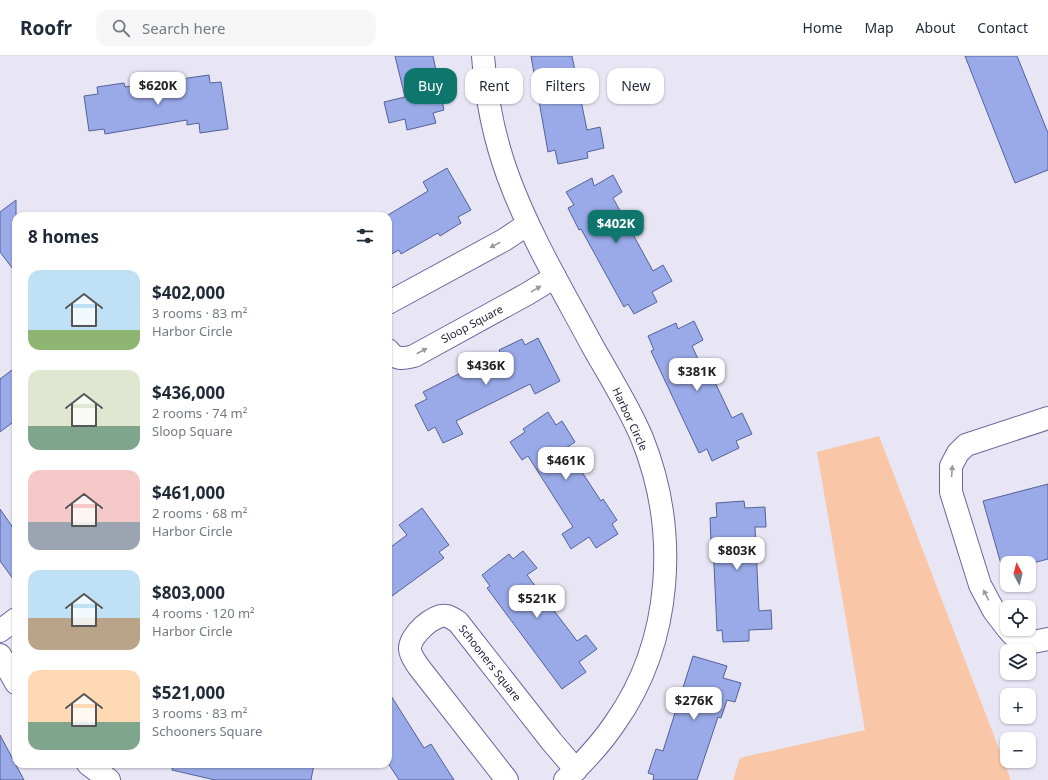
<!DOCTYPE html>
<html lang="en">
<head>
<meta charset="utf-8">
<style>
	body { margin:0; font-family:"Noto Sans",sans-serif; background:#f6f6f7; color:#1f2937; height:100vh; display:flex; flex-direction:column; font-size:15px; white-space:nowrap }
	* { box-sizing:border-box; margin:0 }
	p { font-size:13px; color:#747a83 }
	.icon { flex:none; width:22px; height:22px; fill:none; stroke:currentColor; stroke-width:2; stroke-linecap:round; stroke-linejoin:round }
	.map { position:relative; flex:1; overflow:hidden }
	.sheet { position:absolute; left:12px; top:156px; width:380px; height:556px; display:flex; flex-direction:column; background:#fff; border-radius:12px; box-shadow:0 1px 3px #0004 }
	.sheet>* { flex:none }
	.hud { position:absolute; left:404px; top:12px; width:380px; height:36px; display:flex; gap:8px }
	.needle { width:26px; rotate:353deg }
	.buttons { position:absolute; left:1000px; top:500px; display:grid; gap:8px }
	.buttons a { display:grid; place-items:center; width:36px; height:36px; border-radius:8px; background:#fff; box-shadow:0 1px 3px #0004; font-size:20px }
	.price { position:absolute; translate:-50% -34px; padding:0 9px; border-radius:8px; background:#fff; color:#222; font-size:13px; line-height:26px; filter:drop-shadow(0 1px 2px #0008) }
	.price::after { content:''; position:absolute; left:50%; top:24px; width:12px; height:9px; margin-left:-6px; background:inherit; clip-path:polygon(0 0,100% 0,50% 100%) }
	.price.on { background:#0f766e; color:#fff }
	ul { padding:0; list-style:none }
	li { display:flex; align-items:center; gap:12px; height:100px; padding:0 16px }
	li span { display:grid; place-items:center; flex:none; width:112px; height:80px; border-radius:12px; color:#555 }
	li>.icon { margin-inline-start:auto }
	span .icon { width:48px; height:48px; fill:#fffc; stroke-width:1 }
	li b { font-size:17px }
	h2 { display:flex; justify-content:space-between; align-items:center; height:48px; padding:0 16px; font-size:17px }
	.tag { padding:0 14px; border-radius:12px; background:#fff; box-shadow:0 1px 3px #0004; font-size:14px; line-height:36px }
	.tag.on { background:#0f766e; color:#fff }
	header { display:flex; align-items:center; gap:24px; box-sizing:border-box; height:56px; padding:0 20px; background:#fff; border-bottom:1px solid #e0e1e3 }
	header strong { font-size:19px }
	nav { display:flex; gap:22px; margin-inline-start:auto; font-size:14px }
	.search { width:280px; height:36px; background:#f6f6f7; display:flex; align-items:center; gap:10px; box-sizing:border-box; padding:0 14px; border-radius:12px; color:#747a83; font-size:15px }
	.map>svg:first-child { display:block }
</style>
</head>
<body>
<header>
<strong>Roofr</strong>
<div class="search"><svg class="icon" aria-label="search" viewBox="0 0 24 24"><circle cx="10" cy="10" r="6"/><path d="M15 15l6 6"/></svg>Search here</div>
<nav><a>Home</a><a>Map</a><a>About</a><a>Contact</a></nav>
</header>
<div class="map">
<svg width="1048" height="724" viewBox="0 0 1048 724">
	<rect width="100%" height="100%" fill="#e8e6f4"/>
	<polygon fill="#f9c6a7" points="879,380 1011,724 733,724 740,702 865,674 817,396"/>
	<g fill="#9aaae8" stroke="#546199">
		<polygon points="395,0 433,0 444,54 433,57 436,67 407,74 405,63 389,67 384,46 405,41"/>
		<polygon points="531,0 572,0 587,74 600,71 604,92 587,96 588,102 558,108 555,94 548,96"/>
		<polygon points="965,0 1017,0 1048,77 1048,114 1015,127"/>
		<polygon points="209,19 210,27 221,26 228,73 200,77 199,67 187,69 187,64 105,78 104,73 89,75 84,40 98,38 97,31 124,27 125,31"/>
		<polygon points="447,112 471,154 458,161 461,167 440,180 438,177 401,198 399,194 388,200 388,159 428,135 423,126"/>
		<polygon points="613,119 622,136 613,142 653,215 663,209 672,225 652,236 657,246 634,258 628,248 624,251 581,173 579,174 568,152 574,149 566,136 592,122 594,130"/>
		<polygon points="16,144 16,217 0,196 0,156"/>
		<polygon points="694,265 703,284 692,290 705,318 710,316 732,362 742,357 752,378 736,385 739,392 712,405 707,393 699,397 651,295 654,294 648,280 676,267 678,273"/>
		<polygon points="538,282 560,325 535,338 530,328 456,365 463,378 443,387 435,371 428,375 415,349 427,343 423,336 500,297 499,294 522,283 525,289"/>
		<polygon points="16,311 16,364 0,376 0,323"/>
		<polygon points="548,356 556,369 562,365 575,386 566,392 601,445 603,443 617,464 612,468 618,478 596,492 589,481 571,493 562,478 573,471 528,400 522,404 510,386 525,376 523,373"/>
		<polygon points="1048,428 1048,503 1029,508 1007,507 1007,514 1003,515 983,445"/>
		<polygon points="744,445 745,452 765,451 766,471 755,471 759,555 771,554 772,573 749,574 749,585 723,586 722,574 717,575 713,486 711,486 710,462 717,461 716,447"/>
		<polygon points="422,452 449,489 439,496 444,502 388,543 388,493 407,479 399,469"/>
		<polygon points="0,453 16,476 16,527 0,505"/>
		<polygon points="523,495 537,512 527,519 577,585 586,579 597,593 579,606 586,616 562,633 487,532 490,530 482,519 509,498 513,503"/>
		<polygon points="693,600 727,610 723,622 741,627 735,646 727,644 721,662 718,661 697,724 653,724 654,719 648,717 656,693 663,695"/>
		<polygon points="388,635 424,692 431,688 454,724 399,724 388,707"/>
		<polygon points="0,679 24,724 0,724"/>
		<polygon points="173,708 314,708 311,724 215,724 172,714"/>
	</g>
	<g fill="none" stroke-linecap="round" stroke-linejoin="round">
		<defs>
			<g id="minor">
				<path d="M 483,0 C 486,40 494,82 508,120 C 530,180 563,235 593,291 C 610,321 629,351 642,382 C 679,474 673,585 615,667 C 601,688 584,706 565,724"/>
				<polyline points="388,247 504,184 528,168"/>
				<path d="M 388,294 C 395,304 403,303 414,300 L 527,238 L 555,221"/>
				<polyline points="1007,572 994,555 980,529 951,436 951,410 958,397 966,389 1048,362"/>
				<polyline points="1008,573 1013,579 1033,586 1048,583"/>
				<polyline points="0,575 16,563"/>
				<polyline points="0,599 16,627"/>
				<polyline points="88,708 109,724"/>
				<path d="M 507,724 L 418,610 C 415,605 410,599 410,593 C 409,580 434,557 447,560 C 450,561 455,564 458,566 L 552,686 L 576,714"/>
			</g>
		</defs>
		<use href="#minor" stroke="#71649f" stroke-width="24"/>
		<use href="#minor" stroke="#fff" stroke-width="22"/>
	</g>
	<defs><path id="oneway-solid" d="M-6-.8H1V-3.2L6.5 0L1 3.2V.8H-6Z"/></defs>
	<g fill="#9b98a4">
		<use href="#oneway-solid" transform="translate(495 189) rotate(152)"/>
		<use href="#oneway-solid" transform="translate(536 233) rotate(-32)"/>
		<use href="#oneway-solid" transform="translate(422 295) rotate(-28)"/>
		<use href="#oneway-solid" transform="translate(952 415) rotate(-86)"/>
		<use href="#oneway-solid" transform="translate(986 539) rotate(-118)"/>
	</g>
	<g text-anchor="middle" stroke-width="3" stroke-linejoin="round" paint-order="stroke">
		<g font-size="11" fill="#211b34" stroke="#fff">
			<text transform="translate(472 268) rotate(-28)" y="4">Sloop Square</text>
			<text transform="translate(630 363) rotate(65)" y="4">Harbor Circle</text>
			<text transform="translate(490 607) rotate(52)" y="4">Schooners Square</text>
		</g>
	</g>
</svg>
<div class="buttons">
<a><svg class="needle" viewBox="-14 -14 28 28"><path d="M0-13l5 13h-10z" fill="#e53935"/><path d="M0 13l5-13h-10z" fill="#747a83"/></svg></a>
<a><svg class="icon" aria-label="locate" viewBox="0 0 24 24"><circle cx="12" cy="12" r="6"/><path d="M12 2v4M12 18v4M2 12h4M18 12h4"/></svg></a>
<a><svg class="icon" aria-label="layers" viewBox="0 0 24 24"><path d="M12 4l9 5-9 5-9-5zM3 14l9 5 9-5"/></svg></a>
<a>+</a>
<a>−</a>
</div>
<b class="price" style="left:158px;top:50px">$620K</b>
<b class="price on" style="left:616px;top:188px">$402K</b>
<b class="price" style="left:486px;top:330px">$436K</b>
<b class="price" style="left:697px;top:336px">$381K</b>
<b class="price" style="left:566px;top:425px">$461K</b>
<b class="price" style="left:737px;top:515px">$803K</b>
<b class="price" style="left:537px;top:563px">$521K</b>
<b class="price" style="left:694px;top:665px">$276K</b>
<div class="hud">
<a class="tag on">Buy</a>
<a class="tag">Rent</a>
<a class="tag">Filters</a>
<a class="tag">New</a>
</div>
<section class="sheet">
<h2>8 homes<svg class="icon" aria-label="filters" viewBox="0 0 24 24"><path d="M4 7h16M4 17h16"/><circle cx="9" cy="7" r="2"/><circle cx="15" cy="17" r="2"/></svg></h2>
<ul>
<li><span style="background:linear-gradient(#bfe0f5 75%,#8fb573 0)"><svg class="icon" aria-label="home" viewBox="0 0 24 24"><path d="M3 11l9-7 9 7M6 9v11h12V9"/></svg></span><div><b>$402,000</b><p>3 rooms · 83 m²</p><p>Harbor Circle</p></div></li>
<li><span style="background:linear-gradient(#dfe7d0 70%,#7fa58c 0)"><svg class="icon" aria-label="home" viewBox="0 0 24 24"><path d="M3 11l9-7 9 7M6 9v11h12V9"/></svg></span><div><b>$436,000</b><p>2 rooms · 74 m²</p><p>Sloop Square</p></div></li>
<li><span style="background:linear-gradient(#f6c9c9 65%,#9aa5b1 0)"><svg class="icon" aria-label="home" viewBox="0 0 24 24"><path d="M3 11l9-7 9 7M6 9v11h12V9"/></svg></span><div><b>$461,000</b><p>2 rooms · 68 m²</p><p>Harbor Circle</p></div></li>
<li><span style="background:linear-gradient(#bfe0f5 60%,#b9a48a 0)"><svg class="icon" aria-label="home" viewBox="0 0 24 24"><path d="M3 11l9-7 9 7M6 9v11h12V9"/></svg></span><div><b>$803,000</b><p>4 rooms · 120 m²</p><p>Harbor Circle</p></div></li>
<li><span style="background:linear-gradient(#ffd9b3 65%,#7fa58c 0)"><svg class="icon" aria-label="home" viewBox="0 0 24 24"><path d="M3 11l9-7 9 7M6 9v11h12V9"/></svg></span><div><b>$521,000</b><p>3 rooms · 83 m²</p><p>Schooners Square</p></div></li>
</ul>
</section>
</div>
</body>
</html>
